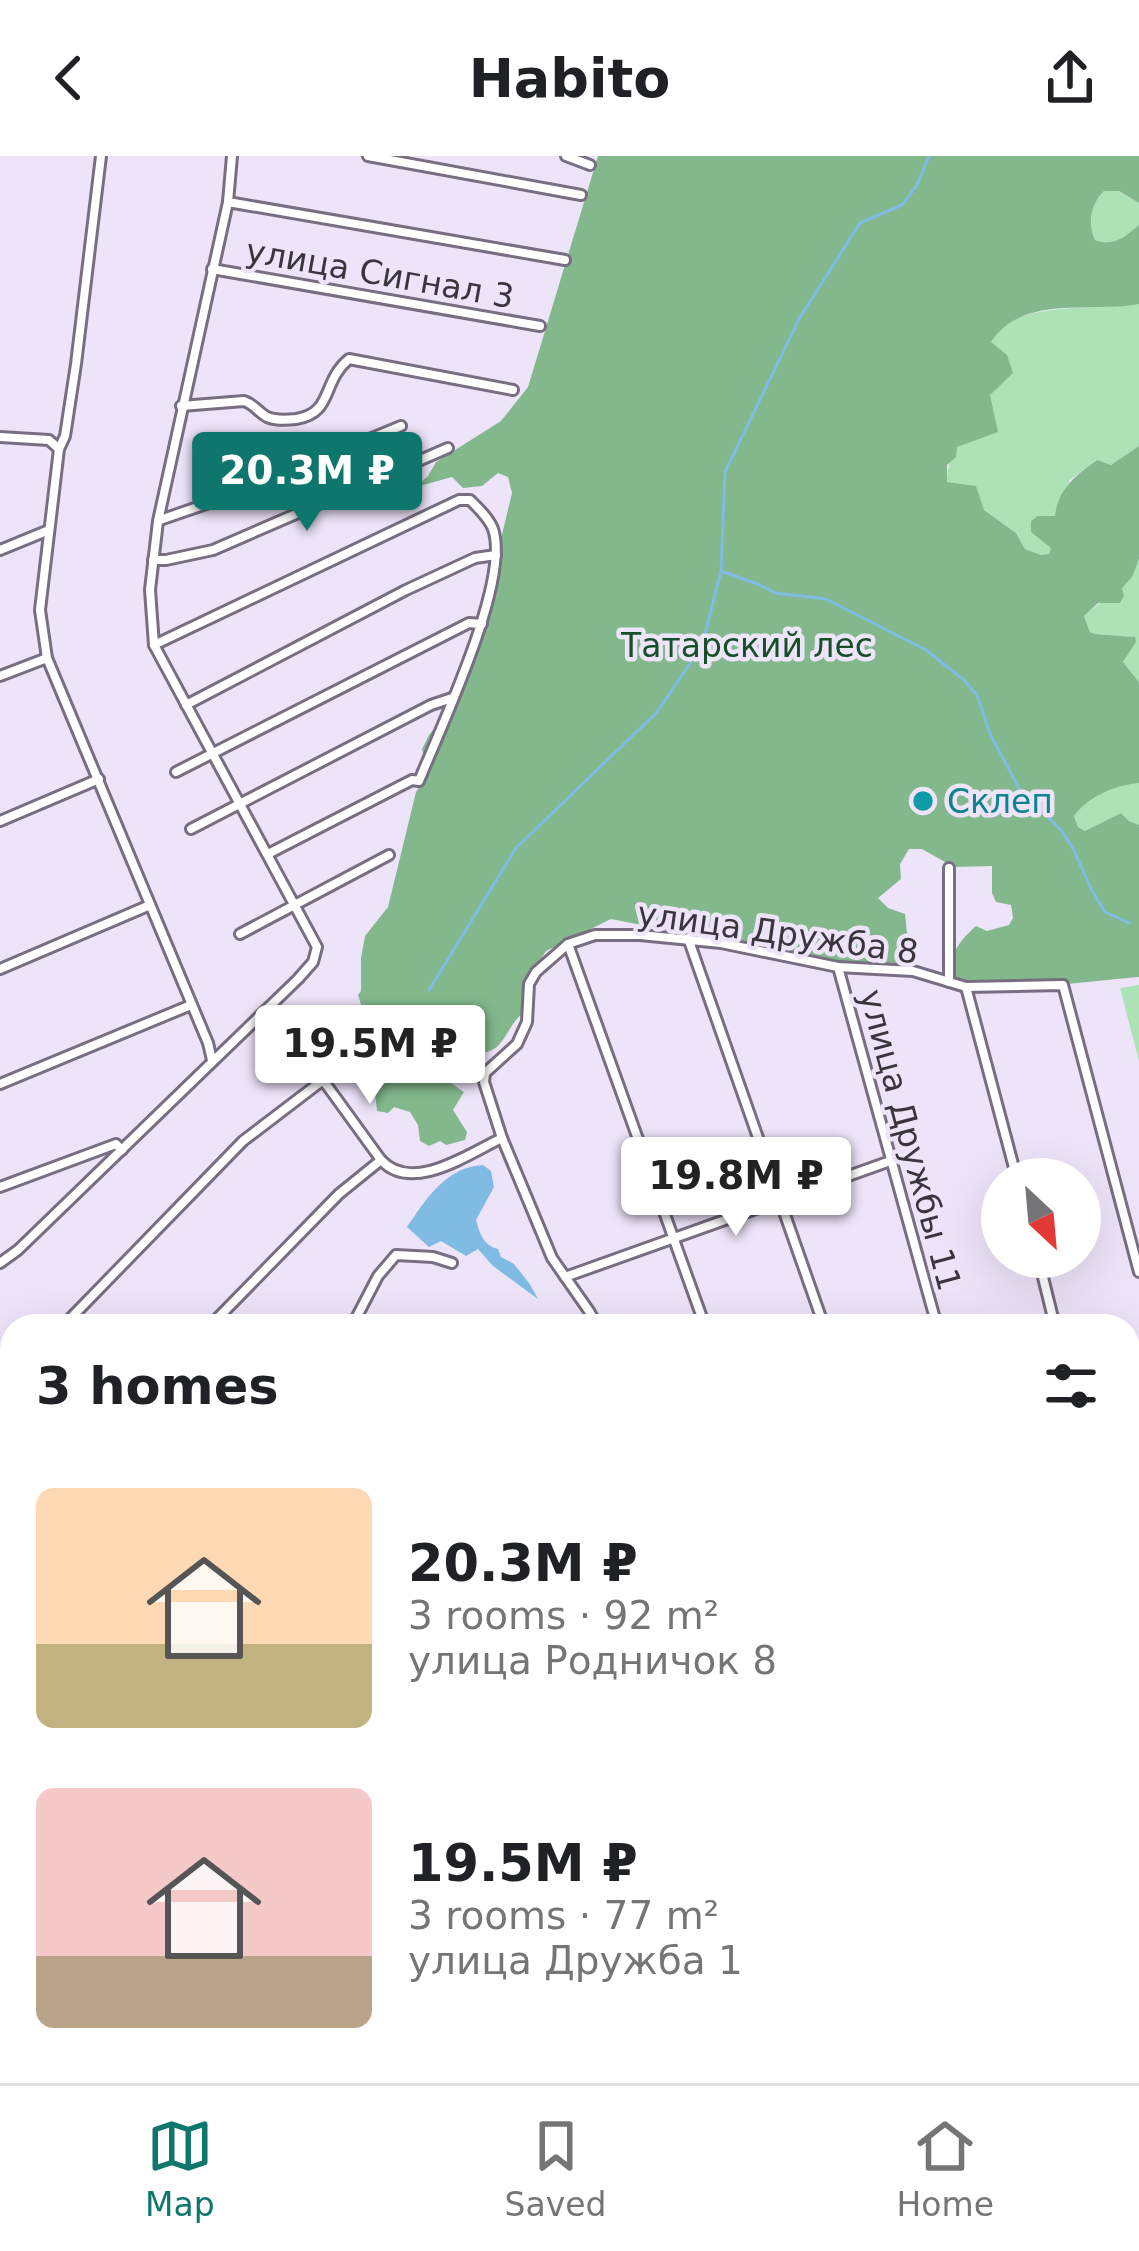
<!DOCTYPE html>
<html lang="en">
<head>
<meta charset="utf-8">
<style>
	body { margin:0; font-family:"DejaVu Sans",sans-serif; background:#f6f6f6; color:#202124; height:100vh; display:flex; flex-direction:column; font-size:45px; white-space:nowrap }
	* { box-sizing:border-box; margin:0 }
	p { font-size:39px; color:#757577 }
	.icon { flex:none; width:66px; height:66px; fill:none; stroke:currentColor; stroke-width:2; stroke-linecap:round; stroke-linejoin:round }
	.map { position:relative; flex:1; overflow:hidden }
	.sheet { position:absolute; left:0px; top:1158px; width:1140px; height:771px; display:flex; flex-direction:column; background:#fff; border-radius:36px 36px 0 0; box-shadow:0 12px 48px #0002 }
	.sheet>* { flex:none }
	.needle { width:78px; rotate:154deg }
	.tools { position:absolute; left:981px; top:1002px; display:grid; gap:24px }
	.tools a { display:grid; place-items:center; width:120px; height:120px; border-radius:50%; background:#fff; box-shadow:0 12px 48px #0002; font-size:60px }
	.price { position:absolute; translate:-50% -102px; padding:0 27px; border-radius:12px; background:#fff; color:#222; font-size:39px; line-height:78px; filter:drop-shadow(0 3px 6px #0008) }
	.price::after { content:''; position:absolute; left:50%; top:72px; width:36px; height:27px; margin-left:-18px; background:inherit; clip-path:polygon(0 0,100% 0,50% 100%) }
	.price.selected { background:#0f766e; color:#fff }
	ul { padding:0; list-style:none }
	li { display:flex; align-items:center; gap:36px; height:300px; padding:0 36px }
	li span { display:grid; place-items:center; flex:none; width:336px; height:240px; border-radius:18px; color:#555 }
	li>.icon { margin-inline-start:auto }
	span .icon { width:144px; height:144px; fill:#fffc; stroke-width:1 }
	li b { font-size:51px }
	h2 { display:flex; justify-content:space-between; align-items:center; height:144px; padding:0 36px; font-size:51px }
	header { display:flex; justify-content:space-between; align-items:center; height:156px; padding:0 36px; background:#fff; font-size:54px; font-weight:800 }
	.dock { display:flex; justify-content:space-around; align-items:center; height:168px; border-top:3px solid #e0e0e0; background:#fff; font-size:33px; color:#757577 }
	.dock a { display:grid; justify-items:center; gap:6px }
	.dock .selected { color:#0f766e }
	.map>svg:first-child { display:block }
</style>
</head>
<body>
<header><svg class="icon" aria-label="back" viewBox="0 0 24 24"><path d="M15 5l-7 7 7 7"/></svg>Habito<svg class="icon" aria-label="share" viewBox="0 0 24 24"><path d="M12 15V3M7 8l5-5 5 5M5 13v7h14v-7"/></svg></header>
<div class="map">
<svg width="1139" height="1927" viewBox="0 0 1139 1927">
	<rect width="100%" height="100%" fill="#eee4f9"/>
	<g fill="#ace2b6">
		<path d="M 1104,35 L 1118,35 L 1139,47 L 1139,69 C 1126,81 1113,91 1095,84 C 1087,67 1091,48 1104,35 Z"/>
		<path d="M 1139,148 L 1139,290 L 1111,309 L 1096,304 L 1070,324 L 1055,361 L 1038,360 L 1051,392 L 1049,398 L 1041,399 L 1025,393 L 1016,377 L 947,327 C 947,289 972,275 987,244 C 995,227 986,205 990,187 C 1001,144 1104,154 1139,148 Z"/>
		<path d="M 1139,403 L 1139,526 L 1123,506 L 1135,486 L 1135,481 L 1096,478 L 1090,476 L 1084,460 C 1107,439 1127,433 1139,403 Z"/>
		<path d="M 1139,627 L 1139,669 L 1129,665 L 1121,657 L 1085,675 L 1078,671 L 1074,660 C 1088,641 1115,628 1139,627 Z"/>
		<polygon points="1139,829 1139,905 1120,832"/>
		<polygon points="1139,1442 1139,1927 761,1926 764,1917 1128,1917 1128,1443"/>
	</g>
	<path fill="#83b88d" d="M 598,0 L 1139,0 L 1139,47 L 1119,35 L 1104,35 C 1091,48 1087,67 1095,84 C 1113,91 1125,81 1139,69 L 1139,148 C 1091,157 1022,138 991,186 L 1007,199 L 1013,217 L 990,239 L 998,276 L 957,291 L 956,301 L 947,309 L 947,326 L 976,330 L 984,354 L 1016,377 L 1025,393 L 1041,399 L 1049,398 L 1051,392 L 1031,376 L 1031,365 L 1038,360 L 1055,360 C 1058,333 1076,319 1097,304 L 1111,309 L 1139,290 L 1139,403 L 1132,421 L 1122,432 L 1124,440 L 1120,447 L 1098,447 L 1084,460 L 1090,476 L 1095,478 L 1135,481 L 1136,486 L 1123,506 L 1139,526 L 1139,627 C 1115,629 1088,641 1074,660 L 1078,671 L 1085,675 L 1121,657 L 1129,665 L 1139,669 L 1139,821 C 1079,826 1012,838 953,823 C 946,801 961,783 976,770 L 987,775 L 1009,769 L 1013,762 L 1011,749 L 996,746 L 992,737 L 992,710 L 954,711 L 922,693 L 909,693 L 900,708 L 901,723 L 878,742 L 888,752 L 905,758 L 909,796 L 905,808 L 837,807 L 611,763 L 546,795 L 526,827 L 523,857 C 511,867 508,879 498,890 C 489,898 479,896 470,903 C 462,909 457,919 451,927 L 464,936 L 453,954 L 467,976 L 465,984 L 446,989 L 440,985 L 429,990 L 420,985 L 418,969 L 410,956 L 394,951 L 388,957 L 377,955 L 375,936 L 397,917 L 410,892 L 406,882 L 397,878 L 380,882 L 369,873 L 358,839 L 361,835 L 361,802 L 365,780 L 388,751 L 416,636 L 428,618 L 422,593 L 429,579 L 455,547 L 489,462 L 499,391 L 512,337 L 508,321 L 498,317 L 482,330 L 463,332 L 452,321 L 416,331 L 428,320 L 436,306 L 501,265 L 528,231 Z"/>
	<path fill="#80bbe3" d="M 483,1009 L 491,1015 L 494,1031 L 476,1064 C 480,1078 483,1089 498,1093 L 501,1101 L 514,1108 L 529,1127 L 538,1143 L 493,1110 L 478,1093 L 466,1100 L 441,1085 L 429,1091 L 407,1071 C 426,1043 446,1011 483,1009 Z"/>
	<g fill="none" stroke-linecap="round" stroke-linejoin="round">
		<g stroke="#80bbe3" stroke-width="3">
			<polyline points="929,0 917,29 902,49 860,67 799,163 725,316 721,415 760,429 775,437 826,443 926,494 964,524 977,539 990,578 1020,634 1061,674 1074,694 1091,733 1105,756 1129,767"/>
			<polyline points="429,834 516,692 657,556 702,490 721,415"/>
		</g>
		<defs>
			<g id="minor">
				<polyline points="101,0 76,208 65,280 59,293 40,454 47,502 208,887 212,904"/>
				<polyline points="368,0 581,39"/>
				<polyline points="566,0 590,9"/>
				<polyline points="228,46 565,104"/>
				<polyline points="212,113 540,170"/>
				<path d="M 181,250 L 244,245 C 254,248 258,256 267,261 C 276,265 287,264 296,263 C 334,257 321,226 349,203 L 513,234"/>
				<polyline points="0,281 49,284 59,293"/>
				<polyline points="160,364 241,336 401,270"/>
				<polyline points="0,394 49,374"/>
				<polyline points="153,404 166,404 213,394 448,292"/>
				<path d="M 154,489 L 459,344 L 470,344 C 478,352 489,362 493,373 C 511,424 440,573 419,625 L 412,624 L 268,698"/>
				<polyline points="0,520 47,502"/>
				<polyline points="186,549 406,434 475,402 496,399"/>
				<polyline points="176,616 469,467 482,468"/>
				<polyline points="0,665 99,623"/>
				<polyline points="191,673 431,549 452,542"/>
				<polyline points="240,778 389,699"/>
				<polyline points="688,782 824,1170"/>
				<polyline points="568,788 705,1170"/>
				<polyline points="838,811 937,1170"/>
				<polyline points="0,813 150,749"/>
				<polyline points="949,826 949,712"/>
				<polyline points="966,831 1017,1023"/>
				<polyline points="323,924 381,1004"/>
				<polyline points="0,928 191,849"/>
				<polyline points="0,1031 116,988 122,994"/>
				<polyline points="1038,1101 1055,1170"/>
				<polyline points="0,1107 18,1094 298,823 313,806 317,791 154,489 150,434 158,365 228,46 232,0"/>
				<polyline points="565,1121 893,1004"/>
				<polyline points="63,1170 243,985 323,924 349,898"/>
				<path d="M 210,1170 L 339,1038 L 381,1004 C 412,1038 468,998 502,982"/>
				<polyline points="352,1170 378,1120 396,1099 433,1101 452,1107"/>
				<polyline points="590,1170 593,1162 589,1155 552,1102 502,982 484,926 485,917 517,888 527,866 529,828 536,816 568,788 595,779 640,779 721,787 838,811 913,815 966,831 1063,829 1139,1116"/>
				<polyline points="0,1224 12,1236"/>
				<polyline points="0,1243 12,1243"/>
				<polyline points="0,1344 12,1344"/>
				<polyline points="1128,1437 1139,1436"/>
				<polyline points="0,1477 12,1477"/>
				<polyline points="0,1582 12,1535"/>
				<polyline points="1128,1619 1139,1644"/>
				<polyline points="0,1787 12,1788"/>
				<polyline points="0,1864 12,1863"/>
				<polyline points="714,1917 746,1927"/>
				<polyline points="877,1917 883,1927"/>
				<polyline points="594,1927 626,1927"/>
				<polyline points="700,1927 706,1917"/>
				<polyline points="1037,1927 1038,1917"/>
			</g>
		</defs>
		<use href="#minor" stroke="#776e81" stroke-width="14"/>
		<use href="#minor" stroke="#fff" stroke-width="8"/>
	</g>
	<circle fill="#0f9aa8" stroke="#eee4f9" stroke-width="4.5" cx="923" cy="645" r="12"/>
	<g text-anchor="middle" stroke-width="9" stroke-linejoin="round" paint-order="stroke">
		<g font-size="33" fill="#39353d" stroke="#eee4f9">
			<text transform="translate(380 117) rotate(10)" y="12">улица Сигнал 3</text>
			<text transform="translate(778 776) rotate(8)" y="12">улица Дружба 8</text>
			<text transform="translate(911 984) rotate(75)" y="12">улица Дружбы 11</text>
		</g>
		<g font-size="33" fill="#155027" stroke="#eee4f9">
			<text x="747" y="501">Татарский лес</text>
		</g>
		<g font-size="33" fill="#0d838f" stroke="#eee4f9" text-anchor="start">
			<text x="947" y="657">Склеп</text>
		</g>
	</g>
</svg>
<div class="tools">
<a><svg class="needle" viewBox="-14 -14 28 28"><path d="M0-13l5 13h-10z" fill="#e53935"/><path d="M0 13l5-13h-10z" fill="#757577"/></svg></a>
</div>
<b class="price selected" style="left:307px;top:378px">20.3M ₽</b>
<b class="price" style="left:370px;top:951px">19.5M ₽</b>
<b class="price" style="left:736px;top:1083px">19.8M ₽</b>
<section class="sheet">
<h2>3 homes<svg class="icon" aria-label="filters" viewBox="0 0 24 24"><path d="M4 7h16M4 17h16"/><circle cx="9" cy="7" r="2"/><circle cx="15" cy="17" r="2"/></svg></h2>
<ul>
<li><span style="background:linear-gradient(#ffd9b3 65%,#c2b280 0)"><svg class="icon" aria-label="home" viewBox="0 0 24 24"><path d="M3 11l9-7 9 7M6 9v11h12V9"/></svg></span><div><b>20.3M ₽</b><p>3 rooms · 92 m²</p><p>улица Родничок 8</p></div></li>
<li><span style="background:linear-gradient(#f6c9c9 70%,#b9a48a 0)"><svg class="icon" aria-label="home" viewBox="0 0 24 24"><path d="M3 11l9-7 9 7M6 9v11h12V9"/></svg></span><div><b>19.5M ₽</b><p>3 rooms · 77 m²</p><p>улица Дружба 1</p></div></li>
</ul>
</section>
</div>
<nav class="dock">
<a class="selected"><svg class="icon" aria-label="map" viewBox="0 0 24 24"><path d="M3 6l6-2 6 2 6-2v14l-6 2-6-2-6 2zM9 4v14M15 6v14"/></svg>Map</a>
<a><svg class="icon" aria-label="saved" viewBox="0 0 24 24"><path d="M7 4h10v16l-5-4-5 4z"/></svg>Saved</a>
<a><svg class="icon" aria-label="home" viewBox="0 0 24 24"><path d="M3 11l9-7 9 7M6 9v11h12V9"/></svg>Home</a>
</nav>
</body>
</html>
